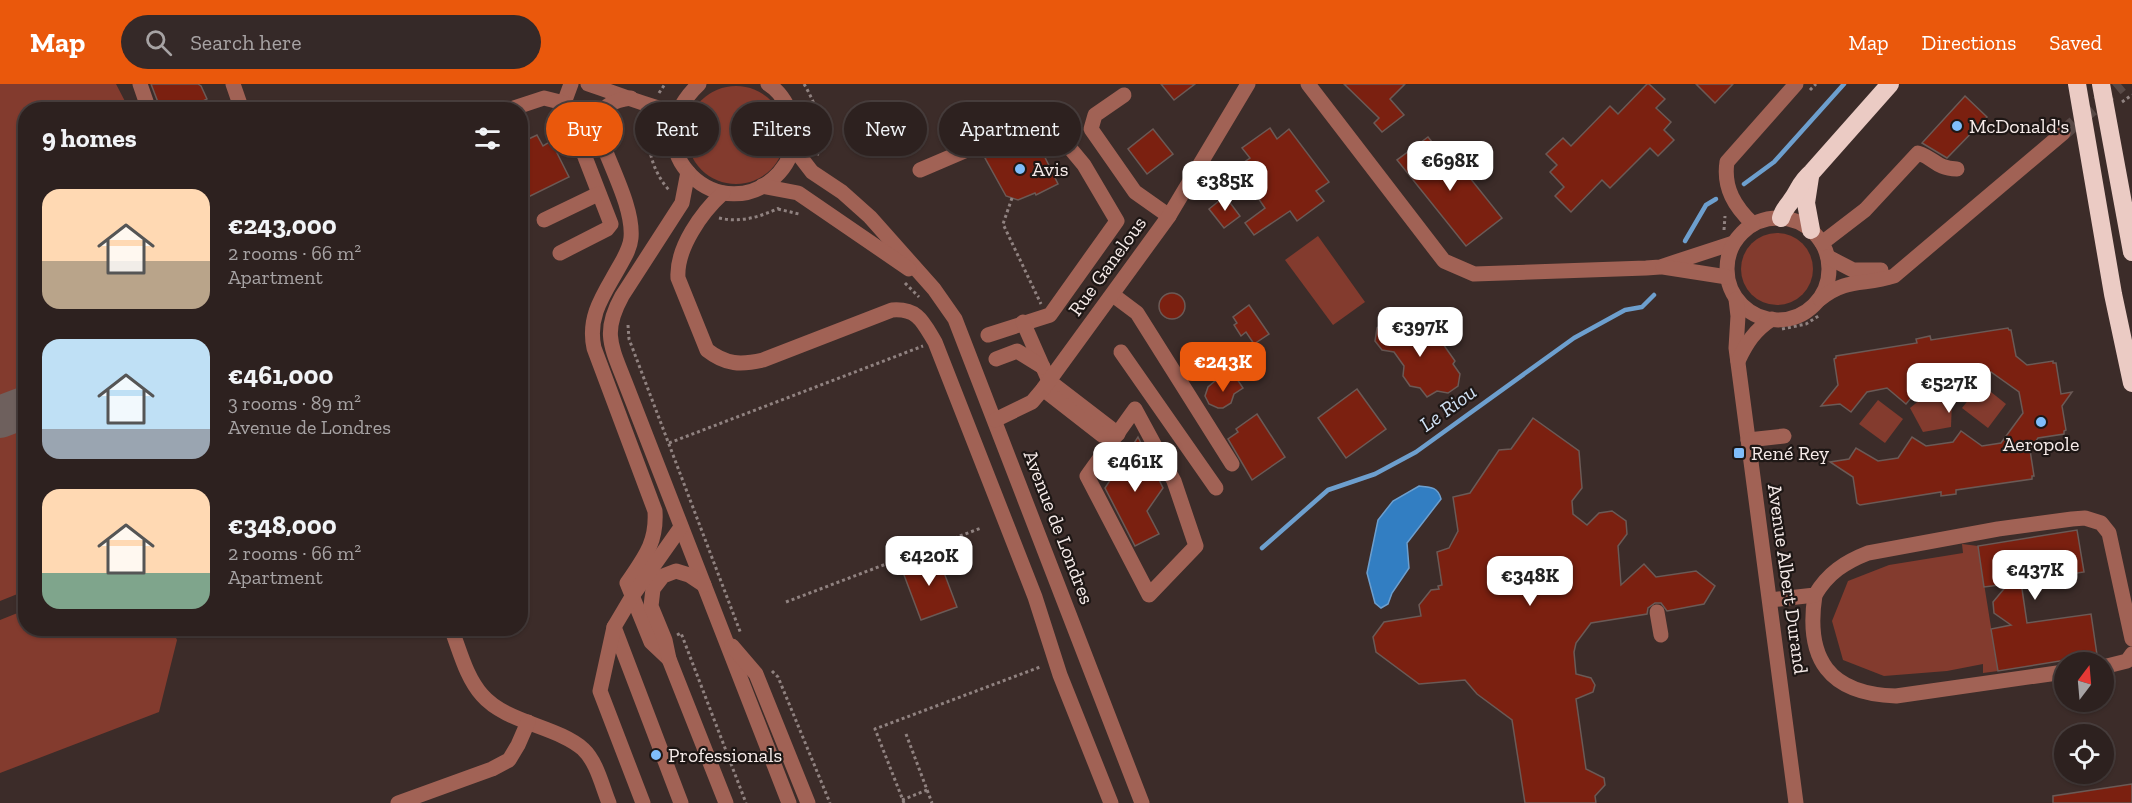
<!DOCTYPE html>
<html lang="en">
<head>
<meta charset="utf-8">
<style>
	body { margin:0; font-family:"Zilla Slab",serif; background:#352928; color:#f1f3f6; height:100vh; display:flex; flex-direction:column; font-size:22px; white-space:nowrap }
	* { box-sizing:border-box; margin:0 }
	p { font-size:20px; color:#a7a3a4 }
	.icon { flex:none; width:33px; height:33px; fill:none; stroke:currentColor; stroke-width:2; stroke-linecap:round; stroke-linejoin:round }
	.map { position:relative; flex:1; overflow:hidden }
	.sheet { position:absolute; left:18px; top:18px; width:510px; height:534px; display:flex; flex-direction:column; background:#2d211f; border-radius:24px; box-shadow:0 2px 4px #0004,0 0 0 2px #483e3d }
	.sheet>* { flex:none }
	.banner { position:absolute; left:546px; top:18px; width:570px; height:54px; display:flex; gap:12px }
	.needle { width:39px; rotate:16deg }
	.controls { position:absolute; left:2054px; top:568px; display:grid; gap:12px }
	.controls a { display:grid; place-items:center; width:60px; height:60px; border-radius:50%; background:#2d211f; box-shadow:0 2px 4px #0004,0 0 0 2px #483e3d; font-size:30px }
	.price { position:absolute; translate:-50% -51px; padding:0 14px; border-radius:12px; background:#fff; color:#222; font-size:20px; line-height:39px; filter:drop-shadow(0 2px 3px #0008) }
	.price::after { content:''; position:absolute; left:50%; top:36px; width:18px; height:14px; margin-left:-9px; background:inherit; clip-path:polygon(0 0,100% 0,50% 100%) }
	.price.on { background:#ea580c; color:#fff }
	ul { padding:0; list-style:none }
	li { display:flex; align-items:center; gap:18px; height:150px; padding:0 24px }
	li span { display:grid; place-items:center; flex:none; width:168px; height:120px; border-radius:18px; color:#555 }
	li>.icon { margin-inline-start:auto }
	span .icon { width:72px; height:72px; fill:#fffc; stroke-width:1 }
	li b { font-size:26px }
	h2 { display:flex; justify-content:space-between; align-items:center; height:72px; padding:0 24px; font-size:26px }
	.chip { padding:0 21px; border-radius:27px; background:#2d211f; box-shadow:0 2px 4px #0004,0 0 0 2px #483e3d; font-size:21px; line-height:54px }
	.chip.on { background:#ea580c; color:#fff }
	header { display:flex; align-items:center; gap:36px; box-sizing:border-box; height:84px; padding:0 30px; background:#ea580c; color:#fff }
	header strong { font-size:28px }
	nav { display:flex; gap:33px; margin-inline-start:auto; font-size:21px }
	.search { width:420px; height:54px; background:#352928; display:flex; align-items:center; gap:15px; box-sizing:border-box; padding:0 21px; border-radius:33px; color:#a7a3a4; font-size:22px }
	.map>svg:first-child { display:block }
</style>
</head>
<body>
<header>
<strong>Map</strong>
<div class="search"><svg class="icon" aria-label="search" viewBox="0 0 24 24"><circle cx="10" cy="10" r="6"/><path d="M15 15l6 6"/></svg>Search here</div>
<nav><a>Map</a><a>Directions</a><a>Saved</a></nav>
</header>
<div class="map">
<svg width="2132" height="719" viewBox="0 0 2132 719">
	<rect width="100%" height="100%" fill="#3c2c29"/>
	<g fill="#833b2e">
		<polygon points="0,0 116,0 129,25 26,26 25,309 0,319"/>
		<circle cx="736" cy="51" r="49"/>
		<circle cx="1777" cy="185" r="36"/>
		<polygon points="1318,152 1365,218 1333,241 1285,176"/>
		<polygon points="1981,300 2006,320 1988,344 1962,324"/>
		<polygon points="1932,306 1952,316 1951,343 1923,348 1910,324"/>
		<polygon points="1878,316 1903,335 1885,359 1859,340"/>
		<polygon points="25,336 25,507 0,517 0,346"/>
		<polygon points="1962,460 1978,462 1998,587 1983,589 1983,580 1947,587 1884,592 1843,576 1832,537 1848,497 1889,481 1963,469"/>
		<polygon points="25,526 26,544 172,545 177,556 159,628 0,689 0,536"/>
	</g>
	<path fill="#327ec2" stroke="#6d9fce" stroke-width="1.5" d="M 1419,402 C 1431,403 1438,403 1441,415 L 1407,459 L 1409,484 L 1392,509 L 1388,520 L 1381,524 L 1375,519 L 1367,489 L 1378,436 L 1393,417 Z"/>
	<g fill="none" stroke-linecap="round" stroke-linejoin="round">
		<g stroke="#6d9fce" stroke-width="4.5">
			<polyline points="1744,100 1774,78 1844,0"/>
			<polyline points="1685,157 1706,121 1716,115"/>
			<polyline points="1262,464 1328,406 1375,390 1416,368 1574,254 1625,226 1642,223 1654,211"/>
		</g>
		<polyline stroke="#6e605d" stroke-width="42" points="0,333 26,323"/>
	</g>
	<g fill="#7b2010" stroke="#6b5a56" stroke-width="1.5">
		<polygon points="151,0 198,0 201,2 207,15 186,26 161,26"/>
		<polygon points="1161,0 1195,0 1174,16"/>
		<polygon points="1344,0 1405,0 1390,15 1404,31 1382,48 1374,39 1379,34"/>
		<polygon points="1647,0 1649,0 1665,15 1656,24 1671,38 1664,46 1674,56 1658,72 1650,64 1610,104 1602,96 1571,128 1555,112 1564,103 1550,88 1557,81 1546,70 1563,54 1571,62 1610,22 1618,30"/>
		<polygon points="1696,0 1733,0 1715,19"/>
		<polygon points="1965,12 1987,33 1947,74 1922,59"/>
		<polygon points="1270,44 1277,55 1289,45 1329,98 1316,107 1324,117 1297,137 1290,127 1254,151 1245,139 1265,124 1237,83 1250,74 1242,64"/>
		<polygon points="1153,45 1173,70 1147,90 1128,65"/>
		<polygon points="537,51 543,62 551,57 569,93 520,117 520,59"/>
		<polygon points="1034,51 1058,100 1036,111 1035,109 1018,116 1006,112 985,74"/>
		<polygon points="1428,53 1456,88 1462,84 1502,134 1466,162 1397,76"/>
		<polygon points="1225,112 1240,132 1224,144 1209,125"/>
		<circle cx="1172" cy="222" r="13"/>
		<polygon points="1249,221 1269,250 1254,260 1246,248 1241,252 1234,241 1237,239 1233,233"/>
		<polygon points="1386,237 1399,239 1408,252 1417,246 1430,248 1436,257 1441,257 1455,277 1453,280 1460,290 1458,302 1448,309 1437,307 1427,313 1420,304 1410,302 1403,292 1404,282 1394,268 1382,266 1375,257 1377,244"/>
		<polygon points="2008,244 2009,246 2011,246 2016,272 2027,281 2053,277 2053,279 2056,279 2061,310 2072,308 2062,322 2066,346 2064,347 2064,350 2038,354 2030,366 2034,392 2032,392 2032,395 1956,406 1956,410 1941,412 1941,408 1860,421 1857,419 1853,393 1830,378 1849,375 1856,364 1878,377 1898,374 1912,353 1926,362 1953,358 1961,347 1982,362 2001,359 2023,329 2019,308 1991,288 1970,291 1955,311 1944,302 1917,307 1906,320 1887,304 1867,308 1851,328 1840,320 1821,322 1838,301 1834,275 1836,274 1836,272 1917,259 1916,255 1930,252 1931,256"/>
		<polygon points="1235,292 1243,304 1234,310 1231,319 1223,324 1218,324 1209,320 1205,312 1208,303 1215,297 1227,298"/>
		<polygon points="1357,305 1386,345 1346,374 1318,334"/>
		<polygon points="1257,330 1285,373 1252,396 1228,355 1238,348 1236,345"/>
		<polygon points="1533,334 1579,367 1582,404 1572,417 1573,430 1587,441 1599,429 1612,427 1626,437 1627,450 1618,462 1621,501 1644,480 1656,493 1696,487 1715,502 1704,520 1667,527 1661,519 1655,519 1648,524 1647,530 1591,539 1576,559 1574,568 1576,590 1591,594 1595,601 1593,608 1576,615 1586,685 1604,694 1605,701 1595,712 1596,719 1525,719 1512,636 1477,610 1465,596 1419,600 1376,568 1373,553 1384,538 1421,532 1419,521 1431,506 1439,505 1438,502 1442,501 1437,468 1449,464 1458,447 1453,413 1470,409 1499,366 1511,365"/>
		<polygon points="1138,353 1163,404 1147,427 1159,450 1135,462 1105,404"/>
		<polygon points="2077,446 2084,488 2021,498 2027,539 2091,530 2097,571 1998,587 1991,545 2011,541 1994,529 1993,518 2008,500 1984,503 1978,462"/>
		<polygon points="937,470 957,523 921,536 901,483"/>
		<polygon points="2132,700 2132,719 2053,719 2053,712"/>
	</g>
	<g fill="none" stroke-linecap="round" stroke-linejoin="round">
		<polyline stroke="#584946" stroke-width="15" stroke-dasharray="15 8" stroke-linecap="butt" points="2063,49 2121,0"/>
		<g stroke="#908280" stroke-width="3" stroke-dasharray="3 3" stroke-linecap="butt">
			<path d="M 804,0 C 817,22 826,47 817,72"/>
			<polyline points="1810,6 1816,0"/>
			<polyline points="659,9 665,0"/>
			<polyline points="2122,18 2132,11"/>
			<path d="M 650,35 C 645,60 652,88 670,107"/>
			<polyline points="1012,114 1003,140 1041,220"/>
			<polyline points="778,125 799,130"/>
			<path d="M 719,134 C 740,139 760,133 779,124"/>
			<polyline points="1724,146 1725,132"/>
			<polyline points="905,199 919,213"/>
			<polyline points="628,241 629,255 741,550"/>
			<polyline points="1782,245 1806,240 1820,231"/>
			<polyline points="669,359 923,262"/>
			<polyline points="786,518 981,444"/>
			<polyline points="677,551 681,549 746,719"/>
			<polyline points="772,587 778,593 830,719"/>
			<polyline points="906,650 932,719"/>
			<polyline points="902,716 927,706"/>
			<polyline points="904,719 875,645 1040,583"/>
		</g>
		<g stroke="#a16255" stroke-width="15">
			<polyline points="140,0 149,26"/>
			<polyline points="233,0 242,26"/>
			<path d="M 588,0 C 618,10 647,22 677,29"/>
			<path d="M 699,0 C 628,67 724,149 779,89 C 788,79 794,65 794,51 C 795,32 784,10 768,0"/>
			<polyline points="1308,0 1444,177 1474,190 1646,184 1660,183 1733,159"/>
			<polyline points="1124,11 1095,31 1091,45 1135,108 1169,132"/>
			<path d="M 631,14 C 613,16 600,23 596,40 C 605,74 634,121 631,154 C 630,165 624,174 619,183 C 604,210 587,232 594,264 L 655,427 C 657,459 644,474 627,499 L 651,558 L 669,575"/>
			<polyline points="564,19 571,0"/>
			<polyline points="508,26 544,14 564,19 611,140 607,145 560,169"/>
			<polyline points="792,62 812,88 842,108 870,133 934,205 955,235 1142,719"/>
			<polyline points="920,86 1044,33 1084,81 1117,137 1050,231 988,251"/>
			<path d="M 688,88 L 682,119 L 622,212 C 602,248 611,262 625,298 L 789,719"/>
			<polyline points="762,102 798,109 909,185"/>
			<path d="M 723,109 C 702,128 676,164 678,194 L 707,266 C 726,281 741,281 763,276 L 892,226 C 918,224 923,238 935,258 L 1035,513 L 1060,591 L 1111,719"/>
			<circle cx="1778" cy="185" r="51"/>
			<polyline points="544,136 598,110"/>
			<path d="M 1753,140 C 1735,123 1723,104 1727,78 L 1796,0"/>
			<path d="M 1822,159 L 1865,126 L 1918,69 C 1936,75 1935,84 1957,85"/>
			<polyline points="1828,173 1853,186 1881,186"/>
			<polyline points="1663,183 1727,193"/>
			<polyline points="1113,211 1137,229 1232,380"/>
			<polyline points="1736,215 1738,232 1736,264 1796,719"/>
			<path d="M 1820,215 C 1848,193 1864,202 1894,192 L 2063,49"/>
			<polyline points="1023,238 1049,297 1118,350"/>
			<polyline points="1121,268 1216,404"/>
			<polyline points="996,275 1017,267 1043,283"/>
			<path d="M 1738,277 C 1747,258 1755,246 1772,235"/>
			<polyline points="1043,305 1102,351"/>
			<polygon points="1135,325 1174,397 1196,462 1149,511 1087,392"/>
			<polyline points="995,336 1032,318 1043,305 1169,132 1248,0"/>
			<polyline points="1748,356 1784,352"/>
			<polyline points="704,501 689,491 676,487 663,492 653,505 651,522 665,556 669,575 726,719"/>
			<path d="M 1815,511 C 1805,575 1829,610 1896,612 L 2064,588"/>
			<path d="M 1770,516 L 1815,511 C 1828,489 1845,478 1868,469 L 1998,445 L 2072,435 L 2085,434 L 2101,439 L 2109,449 L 2132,555"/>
			<polyline points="1657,528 1661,551"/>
			<polyline points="614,543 681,719"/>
			<path d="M 451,544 C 460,567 466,593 482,611 C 506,639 557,642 583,665 C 597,678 602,702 609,719"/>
			<polyline points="732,562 756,590 808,719"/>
			<polyline points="2103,583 2127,577 2132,570"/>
			<polyline points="398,719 492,685 509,676 518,661 528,638"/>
			<polyline points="643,719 600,607 614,543 633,511 681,443"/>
		</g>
		<g stroke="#ebcbc4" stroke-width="18">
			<polyline points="2077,0 2113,210 2132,299"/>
			<polyline points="2101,0 2132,168"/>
			<polyline points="1810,93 1806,119 1811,146"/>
			<path d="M 1781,134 C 1783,126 1787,123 1791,117 C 1800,105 1799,99 1812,88 L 1890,0"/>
		</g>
	</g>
	<g fill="#7fbdfa" stroke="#1e1715" stroke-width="2">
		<circle cx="1957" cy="42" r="6"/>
		<circle cx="1020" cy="85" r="6"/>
		<circle cx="2041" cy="338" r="6"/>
		<rect x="1733" y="363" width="12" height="12" rx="3"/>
		<circle cx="656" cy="671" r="6"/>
	</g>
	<g text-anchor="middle" stroke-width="4.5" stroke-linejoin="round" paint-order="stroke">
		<g font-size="20" fill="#f6ebe9" stroke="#1e1715" text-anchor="start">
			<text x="1969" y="49">McDonald's</text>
			<text x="1032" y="92">Avis</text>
			<text x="2041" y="367" text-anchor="middle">Aeropole</text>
			<text x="1751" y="376">René Rey</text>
			<text x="668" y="678">Professionals</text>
		</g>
		<g font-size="20" fill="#f6ebe9" stroke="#1e1715">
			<text transform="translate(1107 182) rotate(-54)" y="7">Rue Ganelous</text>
			<text transform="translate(1059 443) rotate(69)" y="7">Avenue de Londres</text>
			<text transform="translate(1788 495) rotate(82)" y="7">Avenue Albert Durand</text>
		</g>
		<g font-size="21" font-style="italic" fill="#d0e1f4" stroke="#1e1715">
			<text transform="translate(1448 324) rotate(-36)" y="7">Le Riou</text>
		</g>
	</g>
</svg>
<div class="controls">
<a><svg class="needle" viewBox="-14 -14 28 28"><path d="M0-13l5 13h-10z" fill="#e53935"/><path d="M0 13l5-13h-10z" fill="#a7a3a4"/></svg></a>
<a><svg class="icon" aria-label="locate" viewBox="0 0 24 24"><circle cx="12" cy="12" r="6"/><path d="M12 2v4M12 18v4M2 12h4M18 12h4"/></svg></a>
</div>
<b class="price" style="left:1450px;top:108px">€698K</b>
<b class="price" style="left:1225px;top:128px">€385K</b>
<b class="price" style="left:1420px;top:274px">€397K</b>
<b class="price on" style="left:1223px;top:309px">€243K</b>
<b class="price" style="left:1949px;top:330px">€527K</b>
<b class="price" style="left:1135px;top:409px">€461K</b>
<b class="price" style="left:929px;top:503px">€420K</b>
<b class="price" style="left:2035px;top:517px">€437K</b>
<b class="price" style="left:1530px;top:523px">€348K</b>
<div class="banner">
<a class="chip on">Buy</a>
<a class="chip">Rent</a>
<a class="chip">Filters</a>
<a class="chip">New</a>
<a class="chip">Apartment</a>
</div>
<section class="sheet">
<h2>9 homes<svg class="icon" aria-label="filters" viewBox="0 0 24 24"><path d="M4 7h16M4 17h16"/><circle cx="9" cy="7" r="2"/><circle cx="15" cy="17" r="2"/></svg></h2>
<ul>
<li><span style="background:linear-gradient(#ffd9b3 60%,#b9a48a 0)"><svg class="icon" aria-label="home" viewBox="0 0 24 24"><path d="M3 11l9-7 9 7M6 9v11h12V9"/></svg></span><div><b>€243,000</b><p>2 rooms · 66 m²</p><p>Apartment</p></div></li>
<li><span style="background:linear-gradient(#bfe0f5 75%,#9aa5b1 0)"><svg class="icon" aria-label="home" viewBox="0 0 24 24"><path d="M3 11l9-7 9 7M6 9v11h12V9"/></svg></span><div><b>€461,000</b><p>3 rooms · 89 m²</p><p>Avenue de Londres</p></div></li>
<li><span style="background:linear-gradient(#ffd9b3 70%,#7fa58c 0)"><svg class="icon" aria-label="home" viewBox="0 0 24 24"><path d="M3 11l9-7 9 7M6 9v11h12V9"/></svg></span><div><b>€348,000</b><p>2 rooms · 66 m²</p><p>Apartment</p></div></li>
</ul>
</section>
</div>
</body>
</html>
